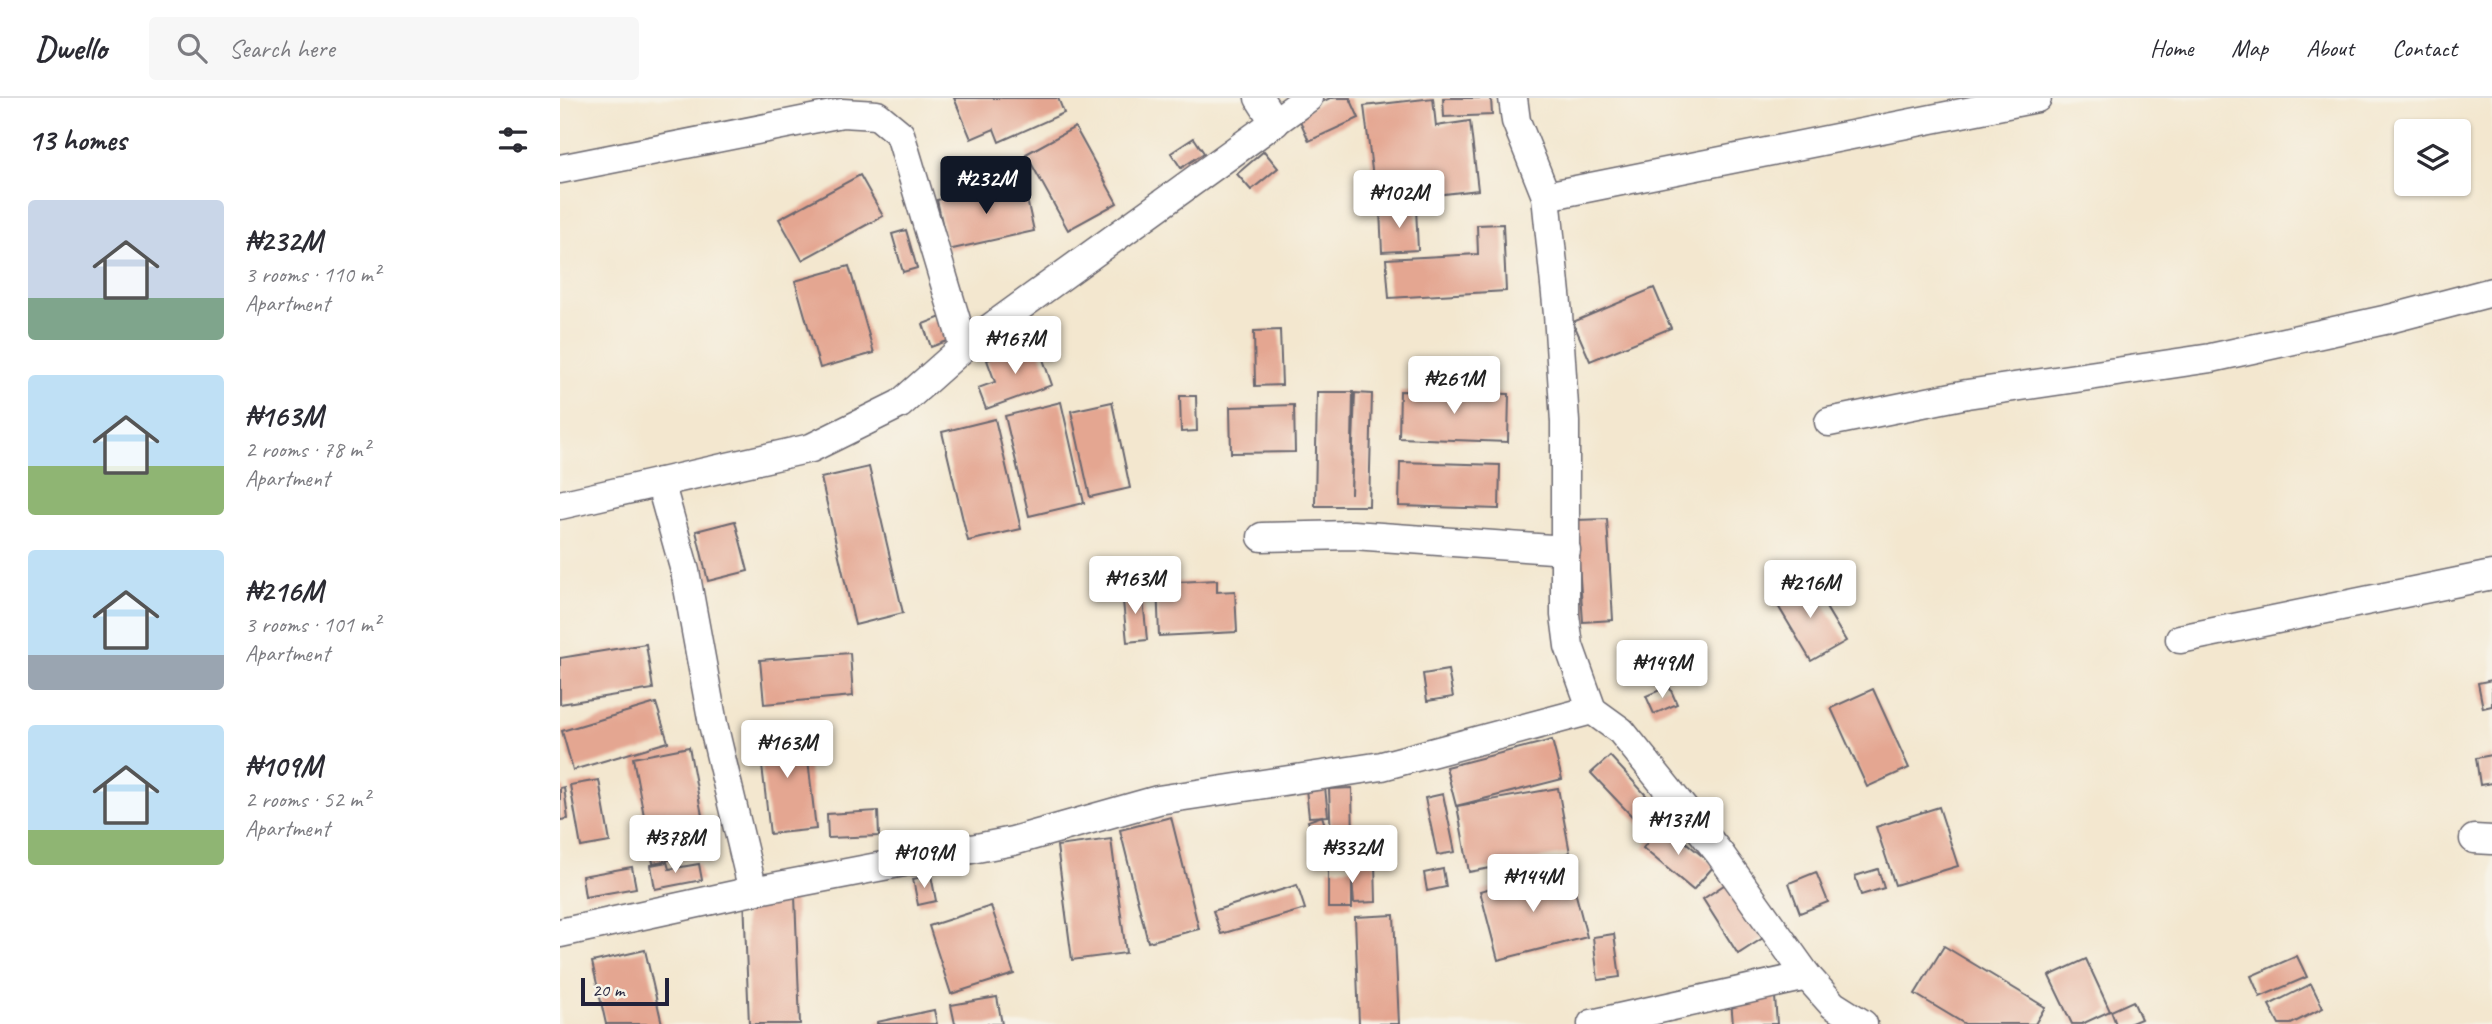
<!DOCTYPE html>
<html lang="en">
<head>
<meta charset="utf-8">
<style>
	body { margin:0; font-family:Caveat,sans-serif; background:#f7f7f7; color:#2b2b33; height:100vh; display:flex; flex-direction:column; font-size:26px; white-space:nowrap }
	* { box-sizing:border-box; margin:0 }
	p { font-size:23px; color:#7c7c81 }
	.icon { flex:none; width:38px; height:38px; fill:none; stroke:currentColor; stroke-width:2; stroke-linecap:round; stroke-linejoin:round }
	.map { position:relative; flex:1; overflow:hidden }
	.panel { display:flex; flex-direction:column; background:#fff; width:560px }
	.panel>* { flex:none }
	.tools { position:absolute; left:1834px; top:21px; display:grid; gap:14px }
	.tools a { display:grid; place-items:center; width:77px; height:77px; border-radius:7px; background:#fff; box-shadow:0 2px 5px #0004; font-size:35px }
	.scale { position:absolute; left:21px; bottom:18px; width:88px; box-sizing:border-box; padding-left:7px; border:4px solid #22223b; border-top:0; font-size:19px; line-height:24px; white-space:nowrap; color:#22223b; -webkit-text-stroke:5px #f7f3e8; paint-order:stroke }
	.price { position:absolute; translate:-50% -60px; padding:0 16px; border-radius:7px; background:#fff; color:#222; font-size:23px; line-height:46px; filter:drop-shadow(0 2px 4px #0008) }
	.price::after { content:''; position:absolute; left:50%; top:42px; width:21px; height:16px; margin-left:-10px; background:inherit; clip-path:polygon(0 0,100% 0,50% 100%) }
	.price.selected { background:#111827; color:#fff }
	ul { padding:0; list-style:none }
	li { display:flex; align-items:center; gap:21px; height:175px; padding:0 28px }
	li span { display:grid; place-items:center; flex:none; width:196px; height:140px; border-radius:7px; color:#555 }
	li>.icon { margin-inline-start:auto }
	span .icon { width:84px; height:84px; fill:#fffc; stroke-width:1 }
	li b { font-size:30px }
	h2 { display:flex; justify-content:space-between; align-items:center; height:84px; padding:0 28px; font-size:30px }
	header { display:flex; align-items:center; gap:42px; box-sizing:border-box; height:98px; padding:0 35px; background:#fff; border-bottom:2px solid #e1e1e2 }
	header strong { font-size:33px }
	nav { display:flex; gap:38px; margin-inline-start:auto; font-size:24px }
	.search { width:490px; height:63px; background:#f7f7f7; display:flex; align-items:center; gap:18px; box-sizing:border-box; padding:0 24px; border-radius:7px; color:#7c7c81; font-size:26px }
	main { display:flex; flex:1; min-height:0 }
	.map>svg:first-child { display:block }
</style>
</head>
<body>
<header>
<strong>Dwello</strong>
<div class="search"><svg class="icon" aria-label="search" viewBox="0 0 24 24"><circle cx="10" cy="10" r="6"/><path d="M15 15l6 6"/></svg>Search here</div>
<nav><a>Home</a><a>Map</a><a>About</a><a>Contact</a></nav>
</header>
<main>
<section class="panel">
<h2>13 homes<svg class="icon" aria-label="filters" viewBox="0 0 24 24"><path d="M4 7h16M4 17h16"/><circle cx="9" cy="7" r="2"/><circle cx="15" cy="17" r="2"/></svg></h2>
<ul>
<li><span style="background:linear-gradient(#c9d6e8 70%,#7fa58c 0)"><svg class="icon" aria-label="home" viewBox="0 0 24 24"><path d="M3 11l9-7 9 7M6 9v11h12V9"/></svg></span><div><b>₦232M</b><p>3 rooms · 110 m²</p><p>Apartment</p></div></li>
<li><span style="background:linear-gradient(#bfe0f5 65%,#8fb573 0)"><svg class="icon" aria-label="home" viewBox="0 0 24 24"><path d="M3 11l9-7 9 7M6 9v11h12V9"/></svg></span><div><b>₦163M</b><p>2 rooms · 78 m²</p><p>Apartment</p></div></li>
<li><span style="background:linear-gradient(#bfe0f5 75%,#9aa5b1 0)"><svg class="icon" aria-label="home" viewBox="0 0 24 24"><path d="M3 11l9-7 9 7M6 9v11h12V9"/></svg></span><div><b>₦216M</b><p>3 rooms · 101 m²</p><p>Apartment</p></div></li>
<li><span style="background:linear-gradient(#bfe0f5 75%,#8fb573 0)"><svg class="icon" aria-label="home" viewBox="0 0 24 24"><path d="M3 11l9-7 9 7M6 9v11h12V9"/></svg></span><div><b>₦109M</b><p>2 rooms · 52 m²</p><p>Apartment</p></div></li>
</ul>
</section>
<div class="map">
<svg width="1932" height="926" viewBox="0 0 1932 926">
	<rect width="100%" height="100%" fill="#f7f3e8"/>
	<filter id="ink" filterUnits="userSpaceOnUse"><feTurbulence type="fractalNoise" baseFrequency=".0143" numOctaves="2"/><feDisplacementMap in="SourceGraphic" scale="14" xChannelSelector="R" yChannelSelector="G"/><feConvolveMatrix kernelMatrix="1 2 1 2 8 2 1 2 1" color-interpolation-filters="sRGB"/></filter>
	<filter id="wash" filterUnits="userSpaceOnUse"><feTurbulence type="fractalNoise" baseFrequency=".00686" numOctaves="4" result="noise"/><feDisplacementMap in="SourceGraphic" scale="28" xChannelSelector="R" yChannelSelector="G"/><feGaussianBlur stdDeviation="1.57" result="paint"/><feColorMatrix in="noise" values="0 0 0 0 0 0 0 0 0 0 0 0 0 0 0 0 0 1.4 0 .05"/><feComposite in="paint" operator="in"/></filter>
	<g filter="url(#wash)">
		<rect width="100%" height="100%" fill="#f3e7cf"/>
		<g id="blocks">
			<g fill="#e4a691">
				<polygon points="394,0 498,0 504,15 439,44 434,31 411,41"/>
				<polygon points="770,0 790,0 799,20 749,43 737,16"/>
				<polygon points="873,0 876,28 910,23 918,92 816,104 804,8"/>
				<polygon points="883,0 931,0 932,17 884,19"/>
				<polygon points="515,29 557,105 508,132 466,56"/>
				<polygon points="634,40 644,55 621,70 611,55"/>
				<polygon points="704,53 718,70 691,92 677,76"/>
				<polygon points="300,77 323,118 242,162 219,121"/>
				<polygon points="463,83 474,133 388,152 377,102"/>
				<polygon points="856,110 858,152 822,154 820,112"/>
				<polygon points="943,126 946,193 829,200 826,161 918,156 917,127"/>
				<polygon points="346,132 357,170 343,174 332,136"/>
				<polygon points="289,168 314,255 260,270 235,183"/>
				<polygon points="1094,190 1111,230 1030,263 1013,224"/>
				<polygon points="381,219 390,242 371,249 363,226"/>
				<polygon points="720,232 722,287 695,288 694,233"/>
				<polygon points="477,244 492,287 426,311 418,290 435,284 427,262"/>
				<polygon points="840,293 949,296 948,344 839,340"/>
				<polygon points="757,294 793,294 791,396 795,295 812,296 809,408 755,408"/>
				<polygon points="620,298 636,298 637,333 621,334"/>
				<polygon points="501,304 524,405 469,418 445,318"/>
				<polygon points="552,304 570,390 530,399 511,313"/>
				<polygon points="734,307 735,354 671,355 670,309"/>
				<polygon points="435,321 461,431 408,443 382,334"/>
				<polygon points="840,364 940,367 939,411 839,408"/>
				<polygon points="309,369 343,515 295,527 261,380"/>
				<polygon points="1047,421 1053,522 1023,524 1016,422"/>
				<polygon points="175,423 188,473 148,483 136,433"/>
				<polygon points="1249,481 1286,543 1251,563 1214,501"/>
				<polygon points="657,482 657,494 675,493 677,534 599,538 597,485"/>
				<polygon points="582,491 587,542 567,544 562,493"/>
				<polygon points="86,546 93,591 0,606 0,560"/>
				<polygon points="290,555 293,598 204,606 200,562"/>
				<polygon points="888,572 893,599 867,603 863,576"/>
				<polygon points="1932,582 1932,608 1923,610 1918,585"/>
				<polygon points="1109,588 1117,606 1094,616 1086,598"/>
				<polygon points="1313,591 1349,670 1307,689 1271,610"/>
				<polygon points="96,605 108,644 13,672 2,633"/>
				<polygon points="244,627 256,731 210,736 198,633"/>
				<polygon points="992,642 1002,681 896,708 886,669"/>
				<polygon points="129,649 149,754 93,765 73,660"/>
				<polygon points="1932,657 1932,685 1920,687 1916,660"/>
				<polygon points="1050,658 1104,717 1086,733 1031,675"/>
				<polygon points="39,682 50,744 21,749 10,687"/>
				<polygon points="4,689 8,721 0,722 0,690"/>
				<polygon points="765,689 768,718 749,719 746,691"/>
				<polygon points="792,690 793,742 771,742 769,691"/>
				<polygon points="998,690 1010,755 909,774 897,708"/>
				<polygon points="883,696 895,754 877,757 865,700"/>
				<polygon points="1379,709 1398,768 1335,787 1316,729"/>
				<polygon points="318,713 319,738 268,740 267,716"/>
				<polygon points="762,718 775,758 761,763 748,723"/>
				<polygon points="611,719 639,831 588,844 560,732"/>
				<polygon points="1103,725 1154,768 1133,792 1083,750"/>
				<polygon points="551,741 566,855 512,862 497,748"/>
				<polygon points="107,764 109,771 139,766 142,782 95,791 91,767"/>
				<polygon points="793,765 815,765 816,804 794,805 792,781 792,810 768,810 768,770 793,770"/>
				<polygon points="72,769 76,790 25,799 22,778"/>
				<polygon points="1009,770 1027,839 938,862 920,793"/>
				<polygon points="883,771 886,789 867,793 864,775"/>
				<polygon points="1318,771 1324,790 1301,797 1295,778"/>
				<polygon points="1256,774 1268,804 1240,815 1229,785"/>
				<polygon points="371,777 376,803 358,807 353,781"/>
				<polygon points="1167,785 1203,840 1178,856 1143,801"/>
				<polygon points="737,787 745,811 661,836 653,813"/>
				<polygon points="235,798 240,926 189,926 184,799"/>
				<polygon points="431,808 454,876 391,896 369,828"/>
				<polygon points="834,817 839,926 799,926 795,819"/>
				<polygon points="1054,836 1060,879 1038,882 1033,839"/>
				<polygon points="1384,848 1485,909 1475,926 1405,926 1355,896"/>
				<polygon points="85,852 102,926 46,926 32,864"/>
				<polygon points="1737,858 1747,879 1700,899 1691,878"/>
				<polygon points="1526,861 1550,913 1522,926 1512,926 1489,878"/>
				<polygon points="1751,886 1763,910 1731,926 1719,926 1709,907"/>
				<polygon points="437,899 442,926 395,926 391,907"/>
				<polygon points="1215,899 1217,926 1173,926 1171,902"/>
				<polygon points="1573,903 1581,921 1569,926 1556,926 1551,913"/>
				<polygon points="374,912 377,926 317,926 317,924"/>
			</g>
		</g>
	</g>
	<g filter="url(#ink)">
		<use href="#blocks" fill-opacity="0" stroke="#6b676f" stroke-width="2"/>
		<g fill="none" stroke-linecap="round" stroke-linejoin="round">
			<defs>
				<g id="minor">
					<polyline points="699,0 715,25"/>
					<polyline points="953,0 956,23 986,98 998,216 1005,324 1005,517 1009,548 1032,612 1061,633 1160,756 1247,878 1273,907 1303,926"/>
					<polyline points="0,71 282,15 317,17 340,36 404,249"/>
					<polyline points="986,98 1477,0"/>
					<polyline points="1269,324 1407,296 1651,260 1829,221 1932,194"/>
					<polyline points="100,384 125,473 153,626 193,793"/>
					<polyline points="0,407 251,350 340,306 404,249 748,0"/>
					<polyline points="702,439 793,437 1006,452"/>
					<polyline points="1620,541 1932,477"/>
					<polyline points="1914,741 1932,742"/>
					<polyline points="0,835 193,793 453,743 598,702 822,668 1032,612"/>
					<polyline points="1032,926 1247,878"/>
				</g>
			</defs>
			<use href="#minor" stroke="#6b676f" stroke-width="31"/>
			<use href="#minor" stroke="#fff" stroke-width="28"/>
		</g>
	</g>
</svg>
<div class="tools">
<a><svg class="icon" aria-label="layers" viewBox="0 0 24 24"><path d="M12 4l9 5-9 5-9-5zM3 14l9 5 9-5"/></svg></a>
</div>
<div class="scale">20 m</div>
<b class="price selected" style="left:426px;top:118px">₦232M</b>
<b class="price" style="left:839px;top:132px">₦102M</b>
<b class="price" style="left:455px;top:278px">₦167M</b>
<b class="price" style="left:894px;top:318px">₦261M</b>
<b class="price" style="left:575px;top:518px">₦163M</b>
<b class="price" style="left:1250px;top:522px">₦216M</b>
<b class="price" style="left:1102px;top:602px">₦149M</b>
<b class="price" style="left:227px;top:682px">₦163M</b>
<b class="price" style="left:1118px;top:759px">₦137M</b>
<b class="price" style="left:115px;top:777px">₦378M</b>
<b class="price" style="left:792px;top:787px">₦332M</b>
<b class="price" style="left:364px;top:792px">₦109M</b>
<b class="price" style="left:973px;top:816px">₦144M</b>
</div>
</main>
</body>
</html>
